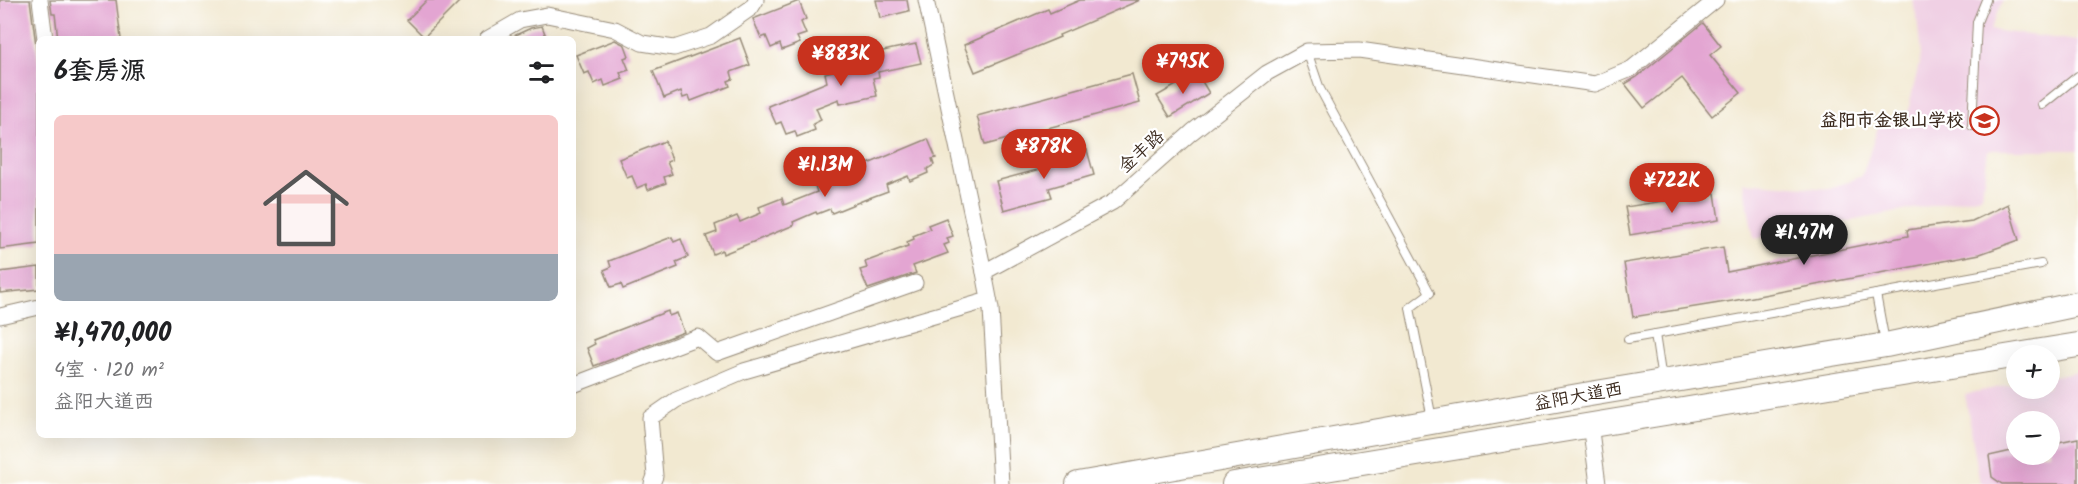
<!DOCTYPE html>
<html lang="zh">
<head>
<meta charset="utf-8">
<style>
	body { margin:0; font-family:Kalam,"LXGW WenKai TC",sans-serif; background:#f2f2f2; color:#202124; height:100vh; display:flex; flex-direction:column; font-size:22px; white-space:nowrap }
	* { box-sizing:border-box; margin:0 }
	p { font-size:20px; color:#757577 }
	.icon { flex:none; width:33px; height:33px; fill:none; stroke:currentColor; stroke-width:2; stroke-linecap:round; stroke-linejoin:round }
	.map { position:relative; flex:1; overflow:hidden }
	.panel { position:absolute; left:36px; top:36px; width:540px; height:402px; display:flex; flex-direction:column; background:#fff; border-radius:9px; box-shadow:0 6px 24px #0002 }
	.panel>* { flex:none }
	.controls { position:absolute; left:2006px; top:345px; display:grid; gap:12px }
	.controls a { display:grid; place-items:center; width:54px; height:54px; border-radius:50%; background:#fff; box-shadow:0 6px 24px #0002; font-size:30px }
	.price { position:absolute; translate:-50% -51px; padding:0 14px; border-radius:21px; background:#c8321e; color:#fff; font-size:20px; line-height:39px; filter:drop-shadow(0 2px 3px #0008) }
	.price::after { content:''; position:absolute; left:50%; top:36px; width:18px; height:14px; margin-left:-9px; background:inherit; clip-path:polygon(0 0,100% 0,50% 100%) }
	.price.selected { background:#222; color:#fff }
	ul { padding:0; list-style:none }
	li { display:grid; align-content:center; gap:12px; height:318px; padding:0 18px }
	li span { display:grid; place-items:center; height:186px; border-radius:9px; color:#555 }
	li>.icon { margin-inline-start:auto }
	span .icon { width:108px; height:108px; fill:#fffc; stroke-width:1 }
	li b { font-size:26px }
	h2 { display:flex; justify-content:space-between; align-items:center; height:72px; padding:0 18px; font-size:26px }
	.map>svg:first-child { display:block }
</style>
</head>
<body>
<div class="map">
<svg width="2078" height="484" viewBox="0 0 2078 484">
	<rect width="100%" height="100%" fill="#fff"/>
	<filter id="ink" filterUnits="userSpaceOnUse"><feTurbulence type="fractalNoise" baseFrequency=".0167" numOctaves="2"/><feDisplacementMap in="SourceGraphic" scale="12" xChannelSelector="R" yChannelSelector="G"/><feConvolveMatrix kernelMatrix="1 2 1 2 8 2 1 2 1" color-interpolation-filters="sRGB"/></filter>
	<filter id="wash" filterUnits="userSpaceOnUse"><feTurbulence type="fractalNoise" baseFrequency=".008" numOctaves="4" result="noise"/><feDisplacementMap in="SourceGraphic" scale="24" xChannelSelector="R" yChannelSelector="G"/><feGaussianBlur stdDeviation="1.35" result="paint"/><feColorMatrix in="noise" values="0 0 0 0 0 0 0 0 0 0 0 0 0 0 0 0 0 1.4 0 .05"/><feComposite in="paint" operator="in"/></filter>
	<g filter="url(#wash)">
		<rect width="100%" height="100%" fill="#f2e9d1"/>
		<g fill="#f0d0e4" fill-rule="evenodd">
			<polygon points="1912,0 2003,0 1990,30 2078,41 2078,150 1988,150 1982,196 1754,239 1743,182 1830,189 1862,176 1879,124 1907,115 1921,55 1917,18"/>
			<path d="M 2078,371 L 2078,484 L 1980,484 L 1965,394 L 2016,384 L 2016,388 L 2049,388 L 2049,377 ZM 2016,422 L 2049,422 L 2049,454 L 2016,454 Z"/>
		</g>
		<g id="blocks">
			<g fill="#e3a5d2">
				<polygon points="0,0 30,0 39,68 39,244 0,249"/>
				<polygon points="50,0 116,0 121,39 58,39 55,14 52,14"/>
				<polygon points="427,0 461,0 424,37 407,20"/>
				<polygon points="876,0 907,0 909,11 880,18"/>
				<polygon points="1080,0 1140,0 1059,35 1060,37 975,72 964,45 1048,9 1050,13"/>
				<polygon points="799,1 806,19 801,22 806,34 797,37 800,43 782,50 780,44 771,48 766,36 761,38 753,19"/>
				<polygon points="1703,23 1721,46 1710,55 1741,93 1712,116 1682,78 1644,108 1625,84 1637,77"/>
				<polygon points="542,26 547,39 507,39 531,28"/>
				<polygon points="740,38 750,65 731,72 733,79 728,81 730,86 691,101 689,96 683,98 681,91 664,98 653,71"/>
				<polygon points="615,40 625,45 629,56 624,58 629,70 620,73 623,79 605,86 603,80 594,84 589,72 584,74 576,55"/>
				<polygon points="916,44 921,63 878,72 879,77 873,78 877,96 840,104 839,99 816,108 821,120 813,124 815,130 797,137 795,131 786,134 781,122 776,124 768,106 827,82 825,73 833,71 830,60 873,51 874,53"/>
				<polygon points="1197,73 1209,93 1170,117 1157,96"/>
				<polygon points="1132,74 1140,103 985,145 977,116"/>
				<polygon points="928,139 936,158 932,159 934,165 927,169 928,173 910,181 908,176 886,185 888,191 869,198 832,213 830,209 817,214 816,212 793,222 794,225 753,242 723,254 722,250 713,254 706,236 717,232 715,225 737,216 740,222 761,213 759,207 782,198 784,205 817,192 815,186"/>
				<polygon points="665,141 672,160 667,162 672,174 664,177 666,183 648,190 646,184 637,188 632,176 627,178 619,159"/>
				<polygon points="1087,150 1094,175 1049,188 1052,197 1004,210 996,181 1045,168 1043,162"/>
				<polygon points="1715,193 1719,220 1630,235 1625,207"/>
				<polygon points="2008,204 2019,240 1980,254 1732,301 1633,317 1624,263 1723,247 1727,272 1908,236 1907,230 1972,221"/>
				<polygon points="946,218 953,236 947,238 949,243 944,245 948,253 913,266 916,273 868,289 860,270 867,268 865,262 908,246 907,242 914,239 913,236 930,229 928,225"/>
				<polygon points="672,237 674,242 681,239 688,257 676,262 678,267 623,289 621,284 611,287 604,270 611,267 609,261"/>
				<polygon points="39,267 39,289 0,293 0,272"/>
				<polygon points="668,311 669,316 677,313 684,332 594,366 587,348 595,344 593,340"/>
				<polygon points="2078,438 2078,484 2002,484 1992,477 1989,456 2016,450 2016,454 2049,454 2049,444"/>
			</g>
		</g>
	</g>
	<g filter="url(#ink)">
		<use href="#blocks" fill-opacity="0" stroke="#968a78" stroke-width="1.5"/>
		<g fill="none" stroke-linecap="round" stroke-linejoin="round">
			<defs>
				<g id="service">
					<polyline points="1307,51 1320,89 1430,293 1410,308 1432,419"/>
					<polyline points="2042,105 2078,76"/>
					<polyline points="1972,126 1977,22 1986,0"/>
					<polyline points="1876,294 1885,342"/>
					<polyline points="1655,334 1662,380"/>
					<polyline points="1628,339 2041,264"/>
				</g>
				<g id="minor">
					<polyline points="40,0 45,39"/>
					<polyline points="926,0 984,272"/>
					<polyline points="487,39 520,20 547,15 615,29 642,43 674,48 711,36 751,8 756,0"/>
					<polyline points="0,316 39,307"/>
					<polyline points="573,385 698,337 717,353 915,283"/>
					<polyline points="1590,424 1598,484"/>
					<polyline points="652,484 655,476 650,418 676,400 744,371 989,300"/>
					<polyline points="1001,484 991,309 984,272 1113,202 1192,132 1267,73 1307,51 1359,50 1595,84 1631,69 1716,0"/>
				</g>
				<g id="primary">
					<polyline points="1078,484 1584,395 1886,345 2078,304"/>
					<polyline points="1234,484 2078,345"/>
				</g>
			</defs>
			<use href="#service" stroke="#968a78" stroke-width="10"/>
			<use href="#minor" stroke="#968a78" stroke-width="17"/>
			<use href="#primary" stroke="#968a78" stroke-width="26"/>
			<use href="#service" stroke="#fff" stroke-width="8"/>
			<use href="#minor" stroke="#fff" stroke-width="15"/>
			<use href="#primary" stroke="#fff" stroke-width="24"/>
		</g>
	</g>
	<defs>
		<symbol id="school-ring" viewBox="-11 -11 22 22"><circle r="9.5" fill="#fff" stroke="#c8321e" stroke-width="1.5"/><path d="M0-5L7-2L0 1L-7-2ZM-4 1L0 2.5L4 1V4Q0 6-4 4Z" fill="#c8321e"/></symbol>
	</defs>
	<g fill-rule="evenodd">
		<use href="#school-ring" x="1968" y="104" width="33" height="33"/>
	</g>
	<g text-anchor="middle" stroke-width="4.5" stroke-linejoin="round" paint-order="stroke">
		<g font-size="18" font-weight="bold" fill="#3b2a1e" stroke="#fff" text-anchor="end">
			<text x="1964" y="126">益阳市金银山学校</text>
		</g>
		<g font-size="18" fill="#3b2a1e" stroke="#fff">
			<text transform="translate(1141 151) rotate(-42)" y="6">金丰路</text>
			<text transform="translate(1578 396) rotate(-10)" y="6">益阳大道西</text>
		</g>
	</g>
</svg>
<div class="controls">
<a>+</a>
<a>−</a>
</div>
<b class="price" style="left:841px;top:87px">¥883K</b>
<b class="price" style="left:1183px;top:95px">¥795K</b>
<b class="price" style="left:1044px;top:180px">¥878K</b>
<b class="price" style="left:825px;top:198px">¥1.13M</b>
<b class="price" style="left:1672px;top:214px">¥722K</b>
<b class="price selected" style="left:1804px;top:266px">¥1.47M</b>
<section class="panel">
<h2>6套房源<svg class="icon" aria-label="filters" viewBox="0 0 24 24"><path d="M4 7h16M4 17h16"/><circle cx="9" cy="7" r="2"/><circle cx="15" cy="17" r="2"/></svg></h2>
<ul>
<li><span style="background:linear-gradient(#f6c9c9 75%,#9aa5b1 0)"><svg class="icon" aria-label="home" viewBox="0 0 24 24"><path d="M3 11l9-7 9 7M6 9v11h12V9"/></svg></span><div><b>¥1,470,000</b><p>4室 · 120 m²</p><p>益阳大道西</p></div></li>
</ul>
</section>
</div>
</body>
</html>
